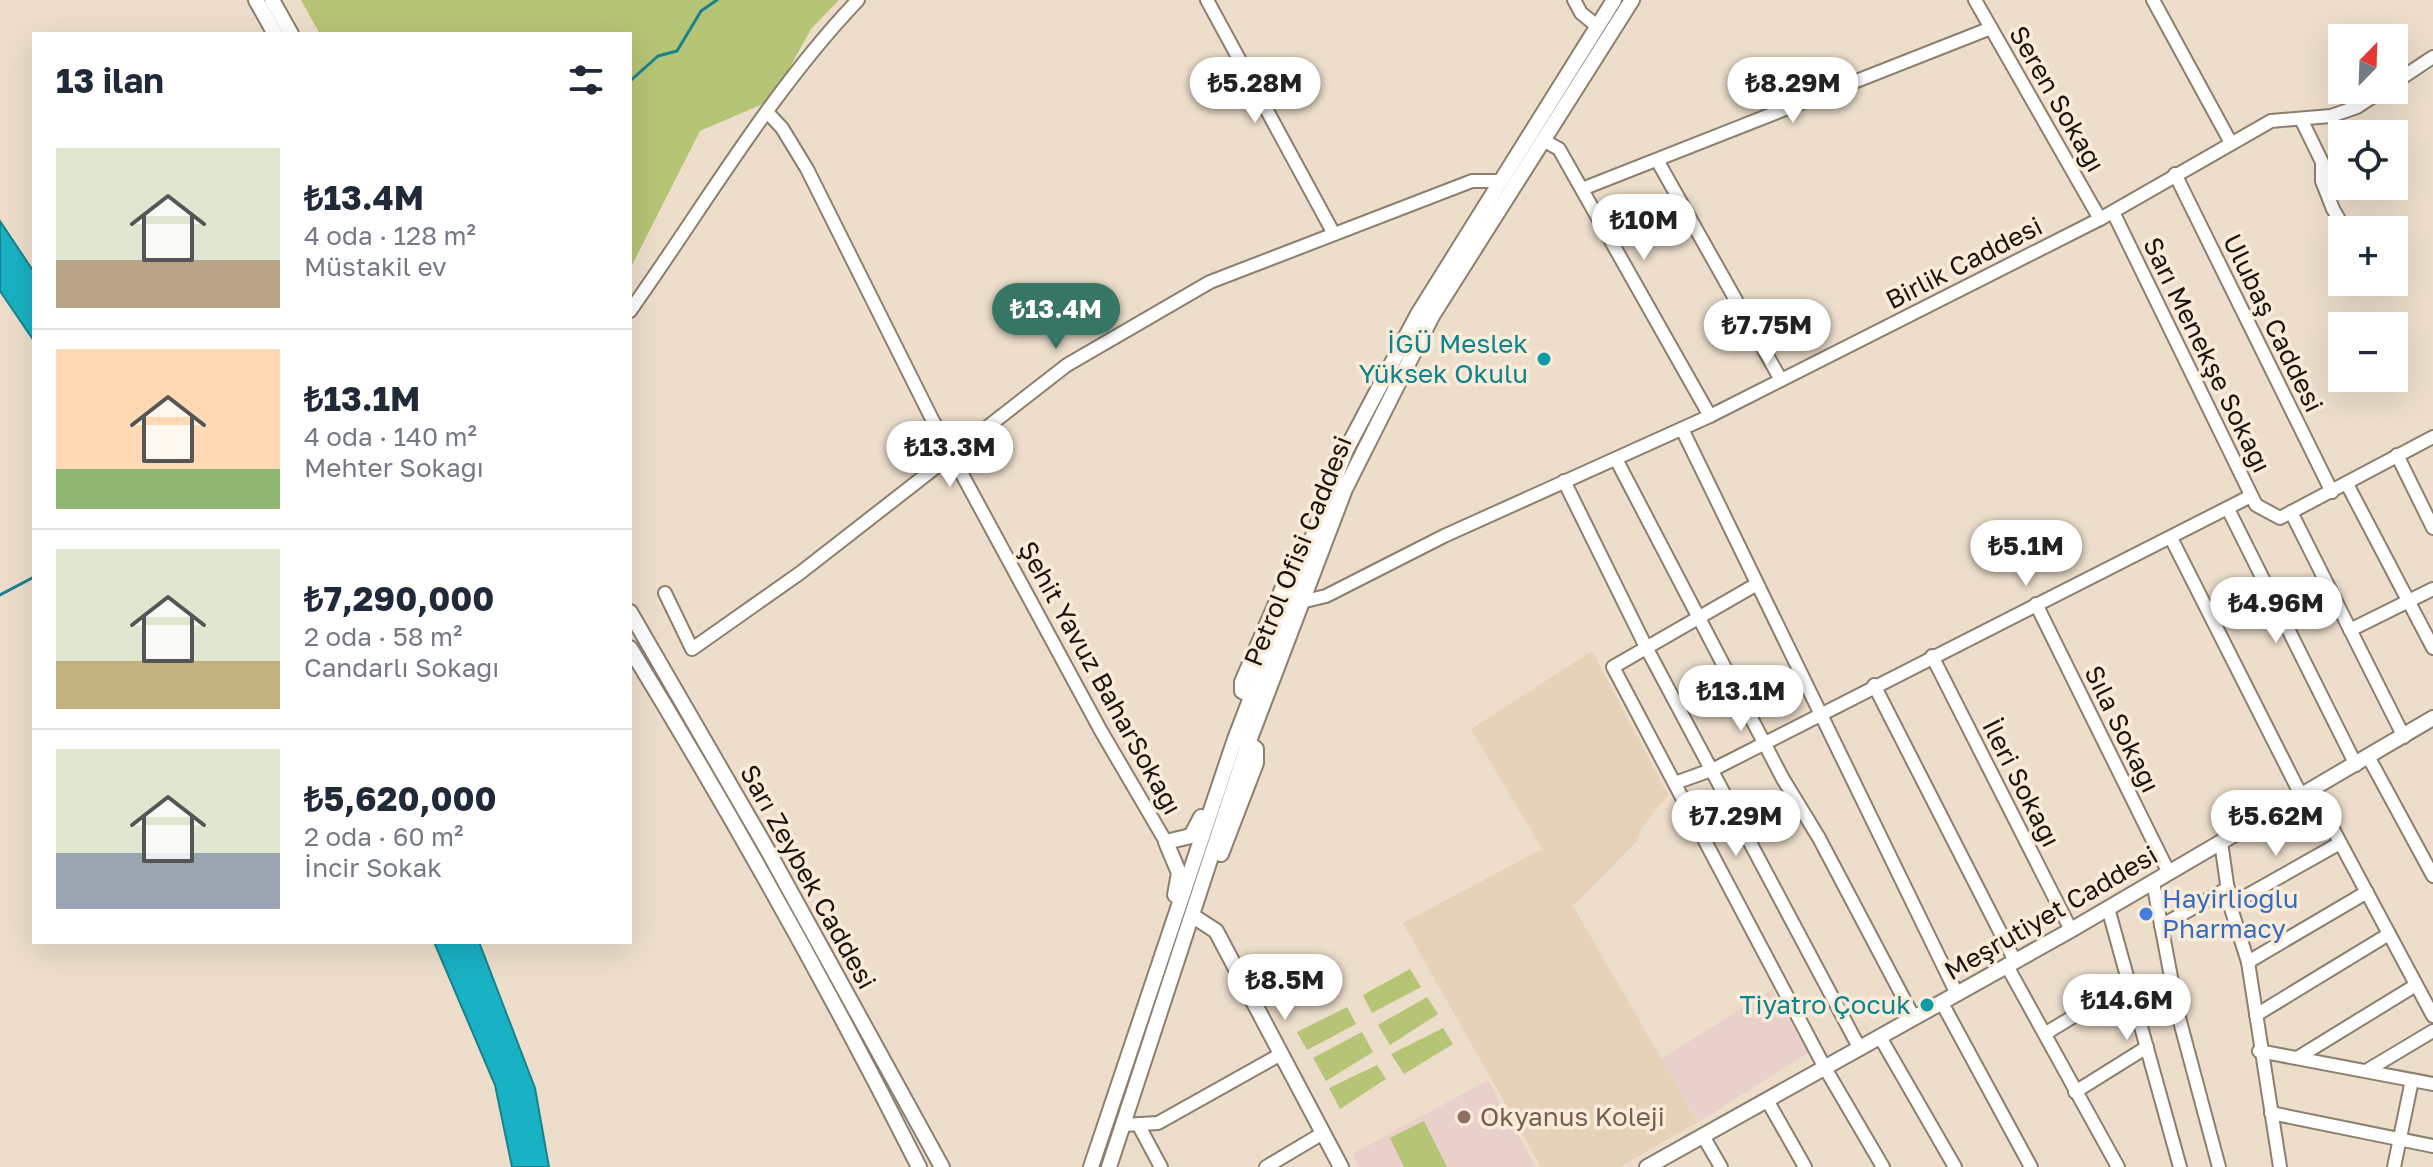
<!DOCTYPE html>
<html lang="tr">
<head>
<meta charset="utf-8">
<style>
	body { margin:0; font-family:"Golos Text",sans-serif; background:#f6f6f7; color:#1f2937; height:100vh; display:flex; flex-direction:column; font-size:30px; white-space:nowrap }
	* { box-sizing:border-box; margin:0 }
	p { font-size:26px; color:#747a83 }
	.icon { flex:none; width:44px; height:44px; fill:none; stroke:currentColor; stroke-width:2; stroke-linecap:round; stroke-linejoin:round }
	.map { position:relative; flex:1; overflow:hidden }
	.details { position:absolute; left:32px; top:32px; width:600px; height:912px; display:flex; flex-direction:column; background:#fff; border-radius:0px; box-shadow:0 8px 32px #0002 }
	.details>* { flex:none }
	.needle { width:52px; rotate:23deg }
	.fabs { position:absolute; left:2328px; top:24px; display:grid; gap:16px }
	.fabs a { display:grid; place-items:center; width:80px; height:80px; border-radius:0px; background:#fff; box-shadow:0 8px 32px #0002; font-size:40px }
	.price { position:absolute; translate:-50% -68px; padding:0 18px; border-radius:28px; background:#fff; color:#222; font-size:26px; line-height:52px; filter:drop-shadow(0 2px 4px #0008) }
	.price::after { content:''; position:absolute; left:50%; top:48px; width:24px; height:18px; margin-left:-12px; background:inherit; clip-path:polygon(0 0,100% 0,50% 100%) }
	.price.current { background:#377664; color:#fff }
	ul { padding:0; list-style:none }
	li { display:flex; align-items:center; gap:24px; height:200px; padding:0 24px }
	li+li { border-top:2px solid #e0e1e3 }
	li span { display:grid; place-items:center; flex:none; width:224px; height:160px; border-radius:0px; color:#555 }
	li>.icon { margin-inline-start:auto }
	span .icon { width:96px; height:96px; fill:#fffc; stroke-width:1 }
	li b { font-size:34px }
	h2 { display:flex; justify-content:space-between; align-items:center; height:96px; padding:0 24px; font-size:34px }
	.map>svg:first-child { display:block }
</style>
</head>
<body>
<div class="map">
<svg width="2433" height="1167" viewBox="0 0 2433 1167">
	<rect width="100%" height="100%" fill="#eddecc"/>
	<polygon fill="#e5d2b9" points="1592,651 1668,795 1641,829 1637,841 1573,906 1698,1122 1620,1167 1541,1167 1403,923 1542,849 1471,729"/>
	<g fill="#ead0cb">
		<polygon points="1772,989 1808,1053 1699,1122 1661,1059"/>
		<polygon points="1488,1080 1536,1167 1359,1167 1352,1154"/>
	</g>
	<g fill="#b6c475">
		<polygon points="301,0 839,0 811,29 772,100 700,131 630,269 630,34 320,34"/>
		<polygon points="1410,969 1421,987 1372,1013 1363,995"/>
		<polygon points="1427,997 1438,1014 1390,1045 1378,1025"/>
		<polygon points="1347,1007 1356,1024 1307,1050 1297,1032"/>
		<polygon points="1443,1028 1453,1044 1404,1074 1391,1054"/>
		<polygon points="1362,1032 1373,1052 1326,1081 1313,1058"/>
		<polygon points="1377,1065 1386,1079 1340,1109 1329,1088"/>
		<polygon points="1424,1121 1447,1167 1404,1167 1390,1138"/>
	</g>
	<g fill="#19b1c4" stroke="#19828d" stroke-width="2">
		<polygon points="0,221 34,272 34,341 0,291"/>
		<polygon points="434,942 479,942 535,1088 549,1167 512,1167 495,1085"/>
	</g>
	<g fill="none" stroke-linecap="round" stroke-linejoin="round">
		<g stroke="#19828d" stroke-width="3">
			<polyline points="630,81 658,56 677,51 701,11 717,0"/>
			<polyline points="0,595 34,577"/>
		</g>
		<defs>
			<g id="minor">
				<polyline points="1207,0 1334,234"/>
				<polyline points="1574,0 1581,13 1597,26"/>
				<polyline points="1975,0 2100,219"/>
				<polyline points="2153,0 2231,143"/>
				<polyline points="2394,83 2433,57"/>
				<polyline points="768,113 782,128 807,169 931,417 1101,731 1166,842"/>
				<polyline points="2301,119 2322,162 2322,181 2333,209 2345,230"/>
				<polyline points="1543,140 1559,149 1710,416"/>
				<polyline points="1657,160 1781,380"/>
				<polyline points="2175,174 2332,492"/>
				<polyline points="1582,189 1991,28"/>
				<polyline points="2113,212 2256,505 2280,518 2433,437"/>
				<path d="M 630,311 C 703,208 771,91 858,0"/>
				<polyline points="1682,429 1957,994"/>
				<polyline points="2397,455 2433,528"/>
				<polyline points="1616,459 1783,779 1819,838 1914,1018"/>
				<polyline points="1564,481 1646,647 1860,1049"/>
				<polyline points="2347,484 2433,648"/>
				<polyline points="2228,509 2356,765"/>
				<polyline points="2291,512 2404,737"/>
				<polyline points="2171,538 2301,795"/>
				<polyline points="1757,584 1613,667 1825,1068 1883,1167"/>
				<polyline points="665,593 692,649 800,573 1067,365 1210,282 1472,181 1500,181"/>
				<polyline points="1301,602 1326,596 1444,536 1710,416 2100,219 2271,121 2331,116 2357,107 2383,90"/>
				<polyline points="2036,604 2169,873"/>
				<polyline points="2350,630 2433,589"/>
				<polyline points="1932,656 2071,930"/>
				<polyline points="1874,685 2015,961"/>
				<polyline points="2369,758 2433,876"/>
				<polyline points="1675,783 1714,769 2251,496"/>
				<polyline points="2312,790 2433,1016"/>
				<polyline points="2221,842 2230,905 2248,962 2280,1167"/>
				<polyline points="2153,882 2178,1014 2219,1167"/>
				<polyline points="2230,905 2340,843"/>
				<polyline points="2108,908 2180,1167"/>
				<polyline points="2161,926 2228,888"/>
				<polyline points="2248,962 2367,892"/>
				<polyline points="2007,966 2118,1167"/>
				<polyline points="1942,1003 2031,1167"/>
				<polyline points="2256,1015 2389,934"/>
				<polyline points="2046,1033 2129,983"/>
				<polyline points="1880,1037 1955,1167"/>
				<polyline points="2259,1051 2433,1084"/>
				<polyline points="2297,1058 2416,985"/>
				<polyline points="2366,1071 2433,1031"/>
				<polyline points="2075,1092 2147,1047"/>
				<polyline points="1767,1100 1805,1167"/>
				<polyline points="2271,1113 2433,1146"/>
				<polyline points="1123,1125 1158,1123 1281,1054"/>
				<polyline points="1139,1126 1161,1167"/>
				<polyline points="1703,1136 1721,1167"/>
				<polyline points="1266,1167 1323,1133"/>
				<polyline points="2394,1167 2412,1080"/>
			</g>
			<g id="major">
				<polyline points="256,0 275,34"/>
				<polyline points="272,0 291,34"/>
				<polyline points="630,612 767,849 942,1167"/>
				<path d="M 630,648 C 733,817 830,990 919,1167"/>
				<polyline points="1257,699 1242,691 1242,682 1287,578"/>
				<polyline points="1221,854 1256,763 1256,749 1245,740"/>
				<polyline points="1175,895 1179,873 1166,842 1191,836 1201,817"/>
				<polyline points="1193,916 1216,931 1341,1167"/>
				<polyline points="1091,1167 1235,739 1346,450 1418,314 1614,0"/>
				<polyline points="1109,1167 1249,741 1345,489 1432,316 1632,0"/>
				<polyline points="1647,1167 2071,930 2433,718"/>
			</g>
		</defs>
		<use href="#minor" stroke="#8c7f6e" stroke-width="16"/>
		<use href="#major" stroke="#8c7f6e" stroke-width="18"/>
		<use href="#minor" stroke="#fff" stroke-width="12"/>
		<use href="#major" stroke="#fff" stroke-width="14"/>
	</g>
	<g fill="#0f9aa8" stroke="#fbecd9" stroke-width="3">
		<circle cx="1544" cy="359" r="8"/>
		<circle cx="1927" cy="1005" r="8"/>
	</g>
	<circle fill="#3f7fe0" stroke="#fbecd9" stroke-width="3" cx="2146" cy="914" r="8"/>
	<circle fill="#8d6e63" stroke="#fbecd9" stroke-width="3" cx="1464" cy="1117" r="8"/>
	<g text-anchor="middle" stroke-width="7" stroke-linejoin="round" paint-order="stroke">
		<g font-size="26" fill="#1a150e" stroke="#fbecd9">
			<text transform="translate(2057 99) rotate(60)" y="9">Seren Sokağı</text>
			<text transform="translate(1964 263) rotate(-27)" y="9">Birlik Caddesi</text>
			<text transform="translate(2273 323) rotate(64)" y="9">Ulubaş Caddesi</text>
			<text transform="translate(2207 355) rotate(64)" y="9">Sarı Menekşe Sokağı</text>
			<text transform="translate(1298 551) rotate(-68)" y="9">Petrol Ofisi Caddesi</text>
			<text transform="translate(1100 678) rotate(61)" y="9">Şehit Yavuz BaharSokağı</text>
			<text transform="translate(2122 729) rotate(64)" y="9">Sıla Sokağı</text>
			<text transform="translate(2021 783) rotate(63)" y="9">İleri Sokağı</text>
			<text transform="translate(808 877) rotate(61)" y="9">Sarı Zeybek Caddesi</text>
			<text transform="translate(2051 913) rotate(-30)" y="9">Meşrutiyet Caddesi</text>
		</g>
		<g font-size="26" fill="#0d838f" stroke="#fbecd9" text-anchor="end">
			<text x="1528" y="353">İGÜ Meslek<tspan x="1528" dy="30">Yüksek Okulu</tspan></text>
			<text x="1911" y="1014">Tiyatro Çocuk</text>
		</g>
		<g font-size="26" fill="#366cbe" stroke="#fbecd9" text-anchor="start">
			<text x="2162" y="908">Hayirlioglu<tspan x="2162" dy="30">Pharmacy</tspan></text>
		</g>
		<g font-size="26" fill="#785e54" stroke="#fbecd9" text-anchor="start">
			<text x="1480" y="1126">Okyanus Koleji</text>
		</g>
	</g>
</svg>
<div class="fabs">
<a><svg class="needle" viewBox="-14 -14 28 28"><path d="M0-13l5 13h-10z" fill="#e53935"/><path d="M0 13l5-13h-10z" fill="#747a83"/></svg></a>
<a><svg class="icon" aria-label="locate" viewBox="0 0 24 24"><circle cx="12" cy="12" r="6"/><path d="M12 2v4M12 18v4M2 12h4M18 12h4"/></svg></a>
<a>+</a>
<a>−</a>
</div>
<b class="price" style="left:1255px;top:125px">₺5.28M</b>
<b class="price" style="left:1793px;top:125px">₺8.29M</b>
<b class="price" style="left:1644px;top:262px">₺10M</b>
<b class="price current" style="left:1056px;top:351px">₺13.4M</b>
<b class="price" style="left:1767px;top:367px">₺7.75M</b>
<b class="price" style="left:950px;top:489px">₺13.3M</b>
<b class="price" style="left:2026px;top:588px">₺5.1M</b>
<b class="price" style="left:2276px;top:645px">₺4.96M</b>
<b class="price" style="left:1741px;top:733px">₺13.1M</b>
<b class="price" style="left:1736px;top:858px">₺7.29M</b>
<b class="price" style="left:2276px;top:858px">₺5.62M</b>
<b class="price" style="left:1285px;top:1022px">₺8.5M</b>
<b class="price" style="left:2127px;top:1042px">₺14.6M</b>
<section class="details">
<h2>13 ilan<svg class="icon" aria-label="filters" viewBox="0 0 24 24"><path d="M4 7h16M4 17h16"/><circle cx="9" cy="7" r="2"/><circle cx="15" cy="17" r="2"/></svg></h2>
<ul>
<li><span style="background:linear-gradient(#dfe7d0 70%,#b9a48a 0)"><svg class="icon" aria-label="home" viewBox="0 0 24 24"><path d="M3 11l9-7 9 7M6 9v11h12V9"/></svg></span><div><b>₺13.4M</b><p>4 oda · 128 m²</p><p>Müstakil ev</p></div></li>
<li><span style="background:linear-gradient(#ffd9b3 75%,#8fb573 0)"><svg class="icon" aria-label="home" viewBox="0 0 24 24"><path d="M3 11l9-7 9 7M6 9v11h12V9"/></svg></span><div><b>₺13.1M</b><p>4 oda · 140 m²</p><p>Mehter Sokağı</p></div></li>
<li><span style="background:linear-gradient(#dfe7d0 70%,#c2b280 0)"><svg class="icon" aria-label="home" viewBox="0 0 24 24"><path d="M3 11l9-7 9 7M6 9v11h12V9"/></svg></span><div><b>₺7,290,000</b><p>2 oda · 58 m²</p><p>Candarlı Sokağı</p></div></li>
<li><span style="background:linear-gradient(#dfe7d0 65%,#9aa5b1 0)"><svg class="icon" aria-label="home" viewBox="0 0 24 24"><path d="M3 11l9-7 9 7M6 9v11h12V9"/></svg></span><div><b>₺5,620,000</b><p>2 oda · 60 m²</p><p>İncir Sokak</p></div></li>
</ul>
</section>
</div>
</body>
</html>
